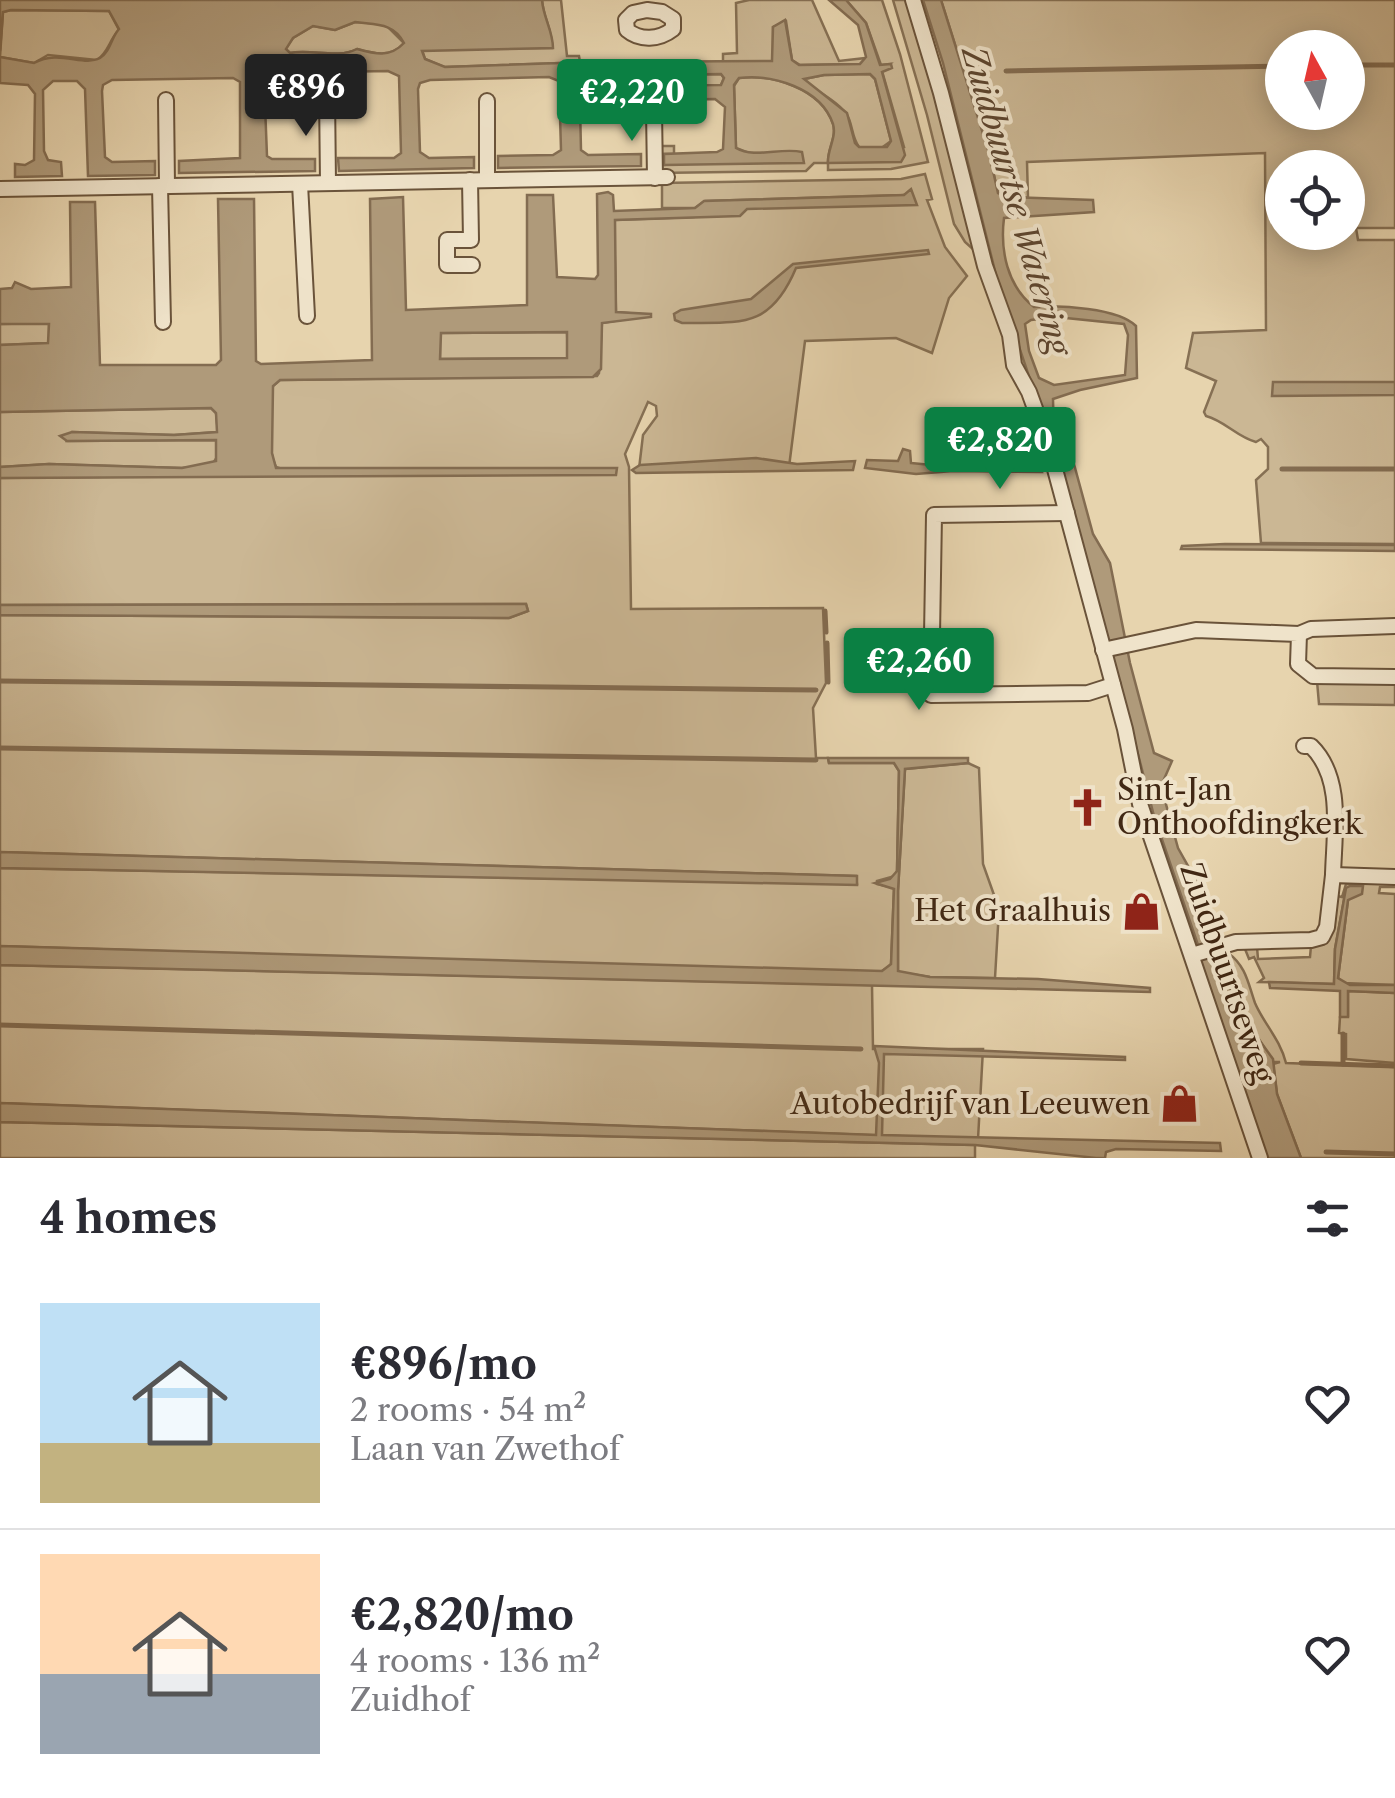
<!DOCTYPE html>
<html lang="en">
<head>
<meta charset="utf-8">
<style>
	body { margin:0; font-family:"Libre Caslon Text",serif; background:#f7f7f7; color:#2b2b33; height:100vh; display:flex; flex-direction:column; font-size:38px; white-space:nowrap }
	* { box-sizing:border-box; margin:0 }
	p { font-size:32px; color:#7c7c81 }
	.icon { flex:none; width:55px; height:55px; fill:none; stroke:currentColor; stroke-width:2; stroke-linecap:round; stroke-linejoin:round }
	.map { position:relative; height:1158px; overflow:hidden }
	.drawer { display:flex; flex-direction:column; background:#fff; flex:1 }
	.drawer>* { flex:none }
	.needle { width:65px; rotate:352deg }
	.buttons { position:absolute; left:1265px; top:30px; display:grid; gap:20px }
	.buttons a { display:grid; place-items:center; width:100px; height:100px; border-radius:50%; background:#fff; box-shadow:0 5px 25px #0003; font-size:50px }
	.price { position:absolute; translate:-50% -85px; padding:0 22px; border-radius:10px; background:#0b8043; color:#fff; font-size:32px; line-height:65px; filter:drop-shadow(0 2px 5px #0008) }
	.price::after { content:''; position:absolute; left:50%; top:60px; width:30px; height:22px; margin-left:-15px; background:inherit; clip-path:polygon(0 0,100% 0,50% 100%) }
	.price.current { background:#222; color:#fff }
	ul { padding:0; list-style:none }
	li { display:flex; align-items:center; gap:30px; height:250px; padding:0 40px }
	li+li { border-top:2px solid #e1e1e2 }
	li span { display:grid; place-items:center; flex:none; width:280px; height:200px; border-radius:0px; color:#555 }
	li>.icon { margin-inline-start:auto }
	span .icon { width:120px; height:120px; fill:#fffc; stroke-width:1 }
	li b { font-size:42px }
	h2 { display:flex; justify-content:space-between; align-items:center; height:120px; padding:0 40px; font-size:42px }
	.map>svg:first-child { display:block }
</style>
</head>
<body>
<div class="map">
<svg width="1395" height="1158" viewBox="0 0 1395 1158">
	<rect width="100%" height="100%" fill="#e7d4ae"/>
	<filter id="stains"><feTurbulence type="fractalNoise" baseFrequency=".002" numOctaves="4"/><feColorMatrix values="0 0 0 0 .2 0 0 0 0 .09 0 0 0 0 .02 0 0 0 .5 -.17"/></filter>
	<radialGradient id="worn" r=".72"><stop offset=".6" stop-color="#630" stop-opacity="0"/><stop offset="1" stop-color="#630" stop-opacity=".3"/></radialGradient>
	<g fill="#cbb794" stroke="#867054" stroke-width="2.5" fill-rule="evenodd">
		<path d="M 542,0 L 561,0 L 567,56 L 579,56 L 580,62 L 592,62 L 444,67 L 425,59 L 422,50 L 433,49 L 552,48 C 553,31 543,17 542,0 Z"/>
		<polygon points="749,0 812,0 839,61 866,58 860,64 800,65 792,60 786,21 773,27 773,61 723,63 723,54 737,53 736,3"/>
		<path d="M 846,0 L 882,0 L 900,54 L 928,162 L 891,169 L 828,170 L 828,163 L 814,163 L 806,171 L 657,173 L 659,146 L 674,146 L 674,154 L 664,154 L 665,165 L 802,153 L 749,153 L 736,148 L 734,86 L 739,78 C 772,74 821,88 833,124 C 837,137 827,149 828,163 L 904,147 L 882,71 L 890,64 L 881,65 L 866,23 Z"/>
		<polygon points="893,0 906,0 918,32 975,251 965,242 954,224 927,115"/>
		<path d="M 941,0 L 1395,0 L 1395,228 L 1356,228 L 1358,240 L 1395,240 L 1395,544 L 1261,543 L 1256,480 L 1268,469 L 1268,447 L 1261,439 L 1256,442 C 1237,437 1225,421 1206,416 L 1204,412 L 1216,381 L 1186,368 L 1193,333 L 1266,330 L 1265,153 L 1027,162 L 1028,198 L 998,193 L 989,153 ZM 1282,48 L 1348,48 L 1348,112 L 1282,112 ZM 1282,168 L 1348,168 L 1348,232 L 1282,232 Z"/>
		<path d="M 11,10 L 109,11 L 119,30 C 109,40 109,52 97,60 L 48,55 L 34,63 L 0,57 L 3,12 Z"/>
		<path d="M 355,22 L 385,24 L 404,43 C 391,58 375,54 357,49 C 337,59 313,49 290,53 L 285,49 L 293,38 L 313,26 L 335,30 Z"/>
		<polygon points="721,74 724,78 721,85 583,86 580,80 583,76"/>
		<path d="M 870,74 L 875,79 L 891,141 L 880,149 L 859,147 C 850,135 854,121 843,110 C 832,97 815,92 804,79 L 824,75 Z"/>
		<path d="M 925,174 L 932,199 L 927,200 L 945,247 L 967,276 L 949,298 L 932,353 L 896,338 L 805,341 L 789,467 L 639,469 L 643,435 L 657,416 L 656,406 L 648,402 L 625,454 L 629,467 L 631,609 L 823,608 L 826,683 L 813,708 L 816,758 L 828,758 L 829,763 L 894,763 L 899,771 L 897,871 L 895,876 L 877,881 L 877,884 L 894,888 L 891,965 L 882,971 L 857,973 L 0,946 L 0,868 L 857,884 L 856,876 L 0,852 L 0,615 L 509,618 L 528,611 L 526,604 L 0,605 L 0,478 L 273,475 L 282,469 L 276,467 C 266,446 269,410 273,386 L 280,380 L 597,376 L 599,373 L 602,323 L 651,315 L 616,312 L 614,220 L 694,217 L 706,205 L 905,195 L 705,201 L 695,208 L 662,208 L 662,183 L 901,179 Z"/>
		<polygon points="49,323 49,343 0,345 0,324"/>
		<polygon points="567,332 568,358 440,359 440,333"/>
		<polygon points="211,408 216,413 218,432 174,435 72,432 67,441 217,440 217,457 212,465 182,468 49,464 0,467 0,412"/>
		<polygon points="1317,681 1395,682 1395,705 1319,704"/>
		<polygon points="968,763 979,768 983,864 999,909 995,978 930,977 898,972 898,891 905,769"/>
		<polygon points="1363,880 1395,881 1395,887 1380,887 1379,893 1395,894 1395,985 1343,983 1338,978 1348,900 1346,889 1335,949 1334,984 1259,982 1264,978 1254,957 1249,959 1245,949 1257,947 1258,959 1310,957 1311,946 1337,896 1342,897 1346,884 1362,884"/>
		<path d="M 1228,953 C 1246,966 1248,983 1255,1003 C 1264,1024 1280,1039 1286,1063 L 1395,1067 L 1395,1158 L 1301,1158 L 1277,1094 L 1273,1064 L 1280,1062 L 1273,1062 L 1233,997 L 1220,956 Z"/>
		<polygon points="0,965 872,985 873,1049 983,1049 978,1139 0,1103"/>
		<polygon points="1348,991 1395,993 1395,1063 1346,1059 1346,1034 1339,1033 1340,1017 1348,1016"/>
		<polygon points="0,1122 975,1145 975,1158 0,1158"/>
	</g>
	<g fill="#af9a7a" stroke="#836c51" stroke-width="2.5" fill-rule="evenodd">
		<path d="M 0,0 L 542,0 C 543,17 553,31 553,48 L 422,51 L 425,59 L 445,67 L 592,62 L 772,61 L 773,27 L 785,20 L 792,60 L 799,65 L 860,64 L 866,57 L 858,25 L 829,0 L 846,0 L 866,23 L 880,65 L 891,64 L 892,68 L 882,72 L 905,155 L 901,162 L 828,163 C 827,150 837,137 833,124 C 821,88 772,74 739,78 L 734,85 L 736,148 C 755,159 781,147 802,152 L 804,163 L 664,165 L 664,154 L 717,152 L 723,149 L 725,107 L 715,99 L 588,101 L 580,106 L 581,150 L 588,155 L 641,154 L 641,166 L 498,168 L 498,156 L 553,155 L 561,150 L 559,81 L 549,77 L 430,80 L 420,83 L 418,89 L 420,152 L 429,158 L 474,157 L 474,168 L 339,171 L 338,158 L 394,158 L 401,153 L 399,76 L 388,71 L 273,73 L 264,79 L 267,156 L 272,159 L 315,159 L 315,171 L 179,173 L 179,161 L 240,158 L 240,82 L 233,78 L 112,80 L 103,85 L 102,91 L 105,157 L 112,162 L 155,161 L 155,175 L 88,176 L 85,89 L 77,81 L 53,81 L 43,90 L 44,151 L 48,160 L 61,162 L 62,176 L 15,177 L 15,164 L 25,165 L 34,160 L 35,94 L 28,85 L 0,83 L 0,57 L 34,63 C 59,49 83,67 100,58 C 110,52 111,38 119,29 L 109,11 L 11,10 L 3,12 L 0,51 ZM 355,22 C 375,25 393,22 404,43 C 390,58 375,54 357,49 C 337,59 313,49 290,53 L 286,49 L 293,38 L 313,26 L 335,30 ZM 721,74 L 724,78 L 721,85 L 583,86 L 580,80 L 584,76 ZM 870,74 L 875,79 L 891,141 L 887,147 L 859,147 L 855,143 L 847,113 L 804,79 L 824,75 Z"/>
		<path d="M 923,0 L 941,0 L 989,153 L 998,193 L 1007,197 L 1093,200 L 1094,212 L 1004,218 C 1000,250 1007,286 1034,307 C 1060,305 1118,308 1136,326 L 1137,378 L 1080,390 L 1053,399 C 1053,421 1056,427 1068,442 L 1093,534 L 1110,563 L 1130,663 L 1154,753 L 1172,761 L 1161,786 L 1178,848 L 1201,889 L 1213,938 L 1233,997 L 1247,1023 L 1273,1059 L 1277,1094 L 1301,1158 L 1267,1158 L 1200,964 L 1198,945 L 1154,816 L 1109,642 L 1046,427 L 999,287 L 943,63 ZM 1056,317 L 1124,324 L 1128,335 L 1125,375 L 1054,385 L 1039,378 L 1029,351 L 1025,324 L 1031,320 Z"/>
		<path d="M 911,189 L 917,205 L 747,209 L 740,216 L 615,220 L 616,312 L 651,314 L 651,317 L 602,323 L 601,369 L 593,377 L 280,380 L 273,386 L 272,453 L 276,468 L 617,468 L 616,475 L 0,478 L 0,467 L 49,464 L 182,468 L 216,461 L 216,440 L 67,441 L 60,436 L 72,432 L 174,435 L 217,432 L 216,413 L 211,408 L 0,412 L 0,345 L 48,343 L 49,324 L 0,324 L 0,289 L 12,288 L 15,282 L 31,289 L 71,287 L 70,202 L 95,202 L 100,365 L 216,365 L 221,360 L 218,199 L 254,199 L 256,361 L 261,364 L 372,360 L 370,199 L 403,197 L 406,310 L 527,305 L 527,195 L 553,195 L 557,277 L 595,279 L 598,275 L 597,194 L 608,192 L 613,195 L 614,211 L 695,208 L 704,201 L 904,195 ZM 567,332 L 567,358 L 440,359 L 441,333 Z"/>
		<path d="M 928,250 L 929,254 L 796,268 C 770,330 740,322 682,323 L 675,320 L 674,314 L 681,310 L 751,299 L 793,264 Z"/>
		<polygon points="1273,382 1395,382 1395,395 1272,396"/>
		<path d="M 903,449 L 910,451 L 911,463 C 955,468 995,470 1038,455 L 1042,472 L 953,471 L 916,474 L 865,468 L 867,460 L 898,461 Z"/>
		<polygon points="756,458 797,464 855,461 853,470 636,473 632,470 640,465"/>
		<polygon points="1225,544 1395,545 1395,551 1181,549 1182,546"/>
		<polygon points="526,604 528,611 509,618 0,615 0,605"/>
		<polygon points="828,758 968,758 968,763 905,769 898,891 898,971 930,977 1038,979 1150,988 1150,992 0,965 0,946 882,971 891,964 894,889 875,883 890,879 897,871 899,771 894,763 829,763"/>
		<polygon points="0,852 857,876 857,885 0,868"/>
		<polygon points="1350,886 1363,886 1362,894 1348,900 1338,978 1350,985 1395,985 1395,993 1348,991 1348,1017 1340,1017 1340,991 1270,988 1269,982 1334,984 1335,949 1346,888"/>
		<polygon points="874,1046 1125,1057 1125,1060 884,1054 882,1135 1220,1143 1221,1151 1116,1149 1106,1152 1105,1158 1096,1158 975,1145 0,1122 0,1103 876,1135 879,1063"/>
	</g>
	<g fill="none" stroke-linecap="round" stroke-linejoin="round">
		<g stroke="#836c51" stroke-width="5">
			<polyline points="1348,65 1395,65"/>
			<polyline points="1006,71 1282,66"/>
			<polyline points="1282,469 1395,469"/>
			<polyline points="825,611 826,632"/>
			<polyline points="827,643 828,682"/>
			<polyline points="0,681 816,690"/>
			<polyline points="0,748 816,760"/>
			<polyline points="0,1025 861,1049"/>
			<polyline points="1301,1063 1395,1066"/>
			<polyline points="1343,1064 1343,1034"/>
			<polyline points="1326,1152 1395,1154"/>
		</g>
		<defs>
			<g id="minor">
				<polyline points="913,0 941,93 985,266 1010,335 1014,365 1029,392 1049,447 1125,729 1140,804 1260,1158"/>
				<path d="M 647,10 L 662,12 L 673,19 L 673,29 C 659,40 640,41 627,30 L 626,20 L 633,13 Z"/>
				<polyline points="327,94 328,183"/>
				<polyline points="166,100 167,186"/>
				<polyline points="487,101 487,180"/>
				<polyline points="654,110 655,178"/>
				<polyline points="470,180 471,240 447,240 447,265 472,265"/>
				<polyline points="300,184 307,316"/>
				<polyline points="160,186 163,322"/>
				<polyline points="0,189 667,177"/>
				<polyline points="1067,513 934,515 931,695 1088,693 1113,685"/>
				<polyline points="1299,634 1311,629 1395,626"/>
				<polyline points="1103,650 1196,630 1299,634 1298,664 1313,676 1395,677"/>
				<path d="M 1304,746 L 1311,746 C 1344,778 1334,833 1333,875"/>
				<polyline points="1192,955 1236,942 1311,940 1322,937 1327,927 1333,875 1395,877"/>
			</g>
		</defs>
		<use href="#minor" stroke="#6a533a" stroke-width="18"/>
		<use href="#minor" stroke="#efe3ca" stroke-width="14"/>
	</g>
	<defs>
		<symbol id="church-bare" viewBox="-9 -9 18 18"><path d="M-1.2-6h2.4v3.5h3.3v2.4h-3.3V6h-2.4V-.1h-3.3v-2.4h3.3Z" fill="#8f2418" stroke="#efe3ca" stroke-width="2.5" paint-order="stroke"/></symbol>
		<symbol id="shop-bare" viewBox="-9 -9 18 18"><path d="M-5-2.5h2.3a2.7 3.5 0 0 1 5.4 0H5L5.5 6h-11ZM-1.5-2.5h3a1.5 2.3 0 0 0-3 0Z" fill="#8f2418" stroke="#efe3ca" stroke-width="2.5" paint-order="stroke"/></symbol>
	</defs>
	<g fill-rule="evenodd">
		<use href="#church-bare" x="1060" y="780" width="55" height="55"/>
		<use href="#shop-bare" x="1114" y="884" width="55" height="55"/>
		<use href="#shop-bare" x="1152" y="1076" width="55" height="55"/>
	</g>
	<g text-anchor="middle" stroke-width="8" stroke-linejoin="round" paint-order="stroke">
		<g font-size="30" fill="#412814" stroke="#efe3ca" text-anchor="end">
			<text x="1117" y="800" text-anchor="start">Sint-Jan<tspan x="1117" dy="34">Onthoofdingkerk</tspan></text>
			<text x="1111" y="921">Het Graalhuis</text>
			<text x="1150" y="1114">Autobedrijf van Leeuwen</text>
		</g>
		<g font-size="30" fill="#412814" stroke="#efe3ca">
			<text transform="translate(1227 973) rotate(71)" y="10">Zuidbuurtseweg</text>
		</g>
		<g font-size="32" font-style="italic" fill="#5c442e" stroke="#efe3ca">
			<text transform="translate(1016 200) rotate(74)" y="11">Zuidbuurtse Watering</text>
		</g>
	</g>
	<rect width="100%" height="100%" filter="url(#stains)"/>
	<rect width="100%" height="100%" fill="url(#worn)"/>
</svg>
<div class="buttons">
<a><svg class="needle" viewBox="-14 -14 28 28"><path d="M0-13l5 13h-10z" fill="#e53935"/><path d="M0 13l5-13h-10z" fill="#7c7c81"/></svg></a>
<a><svg class="icon" aria-label="locate" viewBox="0 0 24 24"><circle cx="12" cy="12" r="6"/><path d="M12 2v4M12 18v4M2 12h4M18 12h4"/></svg></a>
</div>
<b class="price current" style="left:306px;top:139px">€896</b>
<b class="price" style="left:632px;top:144px">€2,220</b>
<b class="price" style="left:1000px;top:492px">€2,820</b>
<b class="price" style="left:919px;top:713px">€2,260</b>
</div>
<section class="drawer">
<h2>4 homes<svg class="icon" aria-label="filters" viewBox="0 0 24 24"><path d="M4 7h16M4 17h16"/><circle cx="9" cy="7" r="2"/><circle cx="15" cy="17" r="2"/></svg></h2>
<ul>
<li><span style="background:linear-gradient(#bfe0f5 70%,#c2b280 0)"><svg class="icon" aria-label="home" viewBox="0 0 24 24"><path d="M3 11l9-7 9 7M6 9v11h12V9"/></svg></span><div><b>€896/mo</b><p>2 rooms · 54 m²</p><p>Laan van Zwethof</p></div><svg class="icon" aria-label="heart" viewBox="0 0 24 24"><path d="M12 20l-8-8c-3-5 5-10 8-4 3-6 11-1 8 4z"/></svg></li>
<li><span style="background:linear-gradient(#ffd9b3 60%,#9aa5b1 0)"><svg class="icon" aria-label="home" viewBox="0 0 24 24"><path d="M3 11l9-7 9 7M6 9v11h12V9"/></svg></span><div><b>€2,820/mo</b><p>4 rooms · 136 m²</p><p>Zuidhof</p></div><svg class="icon" aria-label="heart" viewBox="0 0 24 24"><path d="M12 20l-8-8c-3-5 5-10 8-4 3-6 11-1 8 4z"/></svg></li>
</ul>
</section>
</body>
</html>
